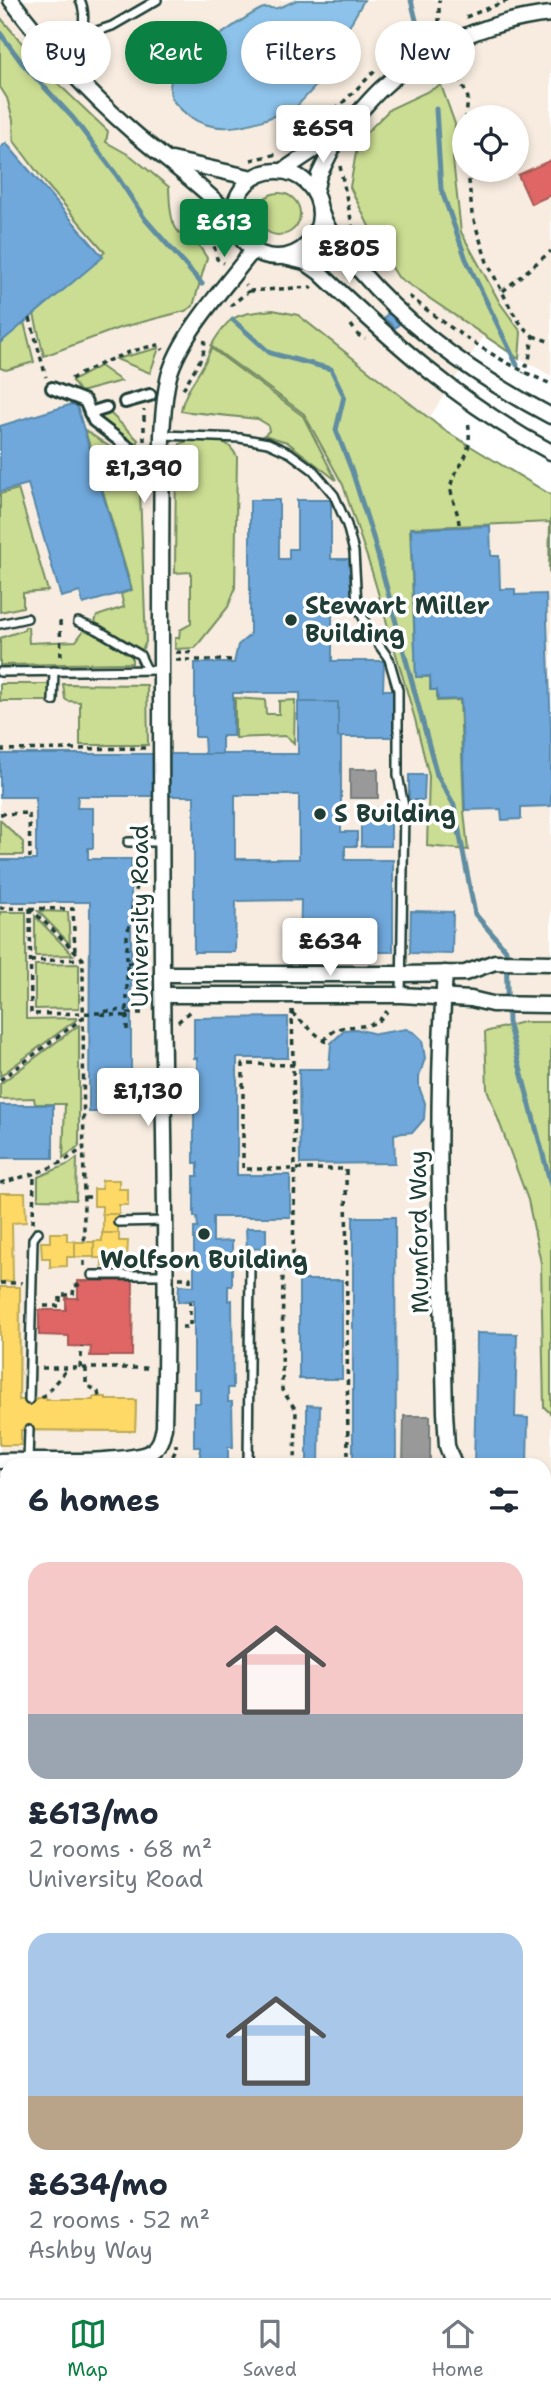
<!DOCTYPE html>
<html lang="en">
<head>
<meta charset="utf-8">
<style>
	body { margin:0; font-family:"Shantell Sans",sans-serif; background:#f2f2f3; color:#1f2937; height:100vh; display:flex; flex-direction:column; font-size:26px; white-space:nowrap }
	* { box-sizing:border-box; margin:0 }
	p { font-size:23px; color:#747a83 }
	.icon { flex:none; width:38px; height:38px; fill:none; stroke:currentColor; stroke-width:2; stroke-linecap:round; stroke-linejoin:round }
	.map { position:relative; flex:1; overflow:hidden }
	.side { position:absolute; left:0px; top:1458px; width:551px; height:842px; display:flex; flex-direction:column; background:#fff; border-radius:21px 21px 0 0; box-shadow:0 4px 10px #0003 }
	.side>* { flex:none }
	.hud { position:absolute; left:21px; top:21px; width:509px; height:63px; display:flex; gap:14px }
	.buttons { position:absolute; left:452px; top:105px; display:grid; gap:14px }
	.buttons a { display:grid; place-items:center; width:77px; height:77px; border-radius:50%; background:#fff; box-shadow:0 4px 10px #0003; font-size:35px }
	.price { position:absolute; translate:-50% -60px; padding:0 16px; border-radius:7px; background:#fff; color:#222; font-size:23px; line-height:46px; filter:drop-shadow(0 2px 4px #0008) }
	.price::after { content:''; position:absolute; left:50%; top:42px; width:21px; height:16px; margin-left:-10px; background:inherit; clip-path:polygon(0 0,100% 0,50% 100%) }
	.price.active { background:#0b8043; color:#fff }
	ul { padding:0; list-style:none }
	li { display:grid; align-content:center; gap:14px; height:371px; padding:0 28px }
	li span { display:grid; place-items:center; height:217px; border-radius:21px; color:#555 }
	li>.icon { margin-inline-start:auto }
	span .icon { width:126px; height:126px; fill:#fffc; stroke-width:1 }
	li b { font-size:30px }
	h2 { display:flex; justify-content:space-between; align-items:center; height:84px; padding:0 28px; font-size:30px }
	.chip { padding:0 24px; border-radius:32px; background:#fff; box-shadow:0 4px 10px #0003; font-size:24px; line-height:63px }
	.chip.active { background:#0b8043; color:#fff }
	.dock { display:flex; justify-content:space-around; align-items:center; height:98px; border-top:2px solid #e0e1e3; background:#fff; font-size:19px; color:#747a83 }
	.dock a { display:grid; justify-items:center; gap:4px }
	.dock .active { color:#0b8043 }
	.map>svg:first-child { display:block }
</style>
</head>
<body>
<div class="map">
<svg width="551" height="2298" viewBox="0 0 551 2298">
	<rect width="100%" height="100%" fill="#fff"/>
	<filter id="ink" filterUnits="userSpaceOnUse"><feTurbulence type="fractalNoise" baseFrequency=".0143" numOctaves="2"/><feDisplacementMap in="SourceGraphic" scale="14" xChannelSelector="R" yChannelSelector="G"/><feConvolveMatrix kernelMatrix="1 2 1 2 8 2 1 2 1" color-interpolation-filters="sRGB"/></filter>
	<g filter="url(#ink)">
		<path fill="#f7ecdf" fill-rule="evenodd" d="M 0,0 L 551,0 L 551,376 L 483,337 L 429,418 L 444,430 L 551,495 L 551,2298 L 0,2298 ZM 464,117 L 516,117 L 516,170 L 464,170 ZM 7,1465 L 544,1465 L 544,2292 L 7,2292 Z"/>
		<g fill="#cbdd92" stroke="#758d63" stroke-width="2">
			<path d="M 0,17 L 49,75 L 108,131 L 106,142 L 131,156 L 169,187 C 170,212 169,236 198,244 L 207,258 L 193,306 L 185,311 L 119,328 L 44,356 L 34,314 L 105,252 L 47,185 L 14,141 L 13,120 L 7,98 L 0,87 Z"/>
			<polygon points="441,85 455,124 453,160 461,232 500,303 521,332 519,359 398,277 378,245 350,187 358,141 390,109"/>
			<circle cx="279" cy="214" r="21"/>
			<path d="M 273,310 L 298,315 L 444,430 L 551,495 L 551,575 L 549,572 L 550,522 L 410,528 L 416,677 L 430,677 L 430,690 L 437,690 L 437,701 L 460,700 L 464,811 L 468,850 L 427,846 L 429,776 L 415,719 L 372,572 L 343,485 L 304,414 L 211,346 C 231,312 236,315 273,310 Z"/>
			<polygon points="24,322 34,362 6,370 0,368 0,340"/>
			<polygon points="159,348 150,373 116,359"/>
			<path d="M 211,348 L 303,416 L 336,480 L 287,442 L 264,435 L 269,431 L 268,425 L 258,419 L 181,411 C 184,389 204,371 211,348 Z"/>
			<polygon points="100,366 121,381 80,392 72,381"/>
			<polygon points="110,413 138,440 138,453 97,418"/>
			<polygon points="85,430 139,467 146,642 142,650 95,622 97,616 124,607 121,594 132,590"/>
			<path d="M 187,441 C 209,441 226,434 237,457 L 235,589 L 228,607 L 195,648 L 175,649 L 175,638 L 179,638 L 180,630 L 191,624 L 191,572 L 175,573 L 176,456 L 180,444 Z"/>
			<polygon points="18,489 48,591 23,593 23,607 0,612 0,494"/>
			<polygon points="25,627 28,627 29,643 76,641 84,630 89,631 132,656 132,663 0,665 0,638 24,630"/>
			<polygon points="0,684 50,684 49,701 0,701"/>
			<polygon points="63,684 147,685 148,745 80,745 80,702 68,701 65,699"/>
			<polygon points="235,698 265,700 266,714 279,714 279,701 295,700 294,743 286,736 235,738"/>
			<polygon points="0,820 23,842 23,855 0,855"/>
			<polygon points="38,911 68,912 70,944"/>
			<polygon points="0,912 26,912 26,1019 76,1018 76,1020 0,1076"/>
			<polygon points="35,916 73,955 35,956"/>
			<polygon points="79,964 79,1008 35,1009 35,965"/>
			<polygon points="523,1022 551,1022 551,1414 544,1407 541,1263 528,1200 487,1089 485,1032"/>
			<polygon points="79,1025 79,1146 63,1158 65,1104 35,1104 34,1098 0,1099 0,1084"/>
			<polygon points="77,1158 76,1200 38,1199 38,1177 69,1164"/>
			<polygon points="7,1476 7,1624 0,1631 0,1477"/>
			<polygon points="0,1796 7,1803 7,1879 0,1879"/>
			<polygon points="551,1858 551,1906 544,1911 544,1863"/>
			<polygon points="0,1884 7,1884 7,1922 0,1932"/>
			<polygon points="0,2125 7,2126 7,2159 0,2169"/>
			<polygon points="7,2222 7,2292 61,2293 62,2298 0,2298 0,2225"/>
		</g>
		<path fill="#8dc2ea" stroke="#618da1" stroke-width="2" d="M 297,0 L 364,0 L 315,87 L 295,108 L 296,113 L 292,114 L 289,110 C 250,126 208,142 175,103 C 168,95 169,83 174,73 C 182,60 245,17 261,9 C 267,6 271,9 277,8 C 283,7 291,2 297,0 Z"/>
		<g fill="#ffd966" stroke="#bcaa57" stroke-width="2">
			<polygon points="102,1180 119,1180 119,1189 128,1189 128,1205 119,1205 119,1214 102,1214 102,1206 94,1206 94,1189 102,1189"/>
			<polygon points="0,1193 25,1193 26,1222 12,1223 13,1281 0,1282"/>
			<rect x="103" y="1214" width="15" height="19"/>
			<polygon points="50,1233 67,1233 67,1241 75,1241 75,1257 67,1257 67,1266 50,1267 50,1258 42,1258 41,1242 50,1242"/>
			<polygon points="102,1233 119,1233 119,1241 128,1241 127,1257 119,1257 119,1266 102,1266 102,1258 94,1258 94,1241 102,1241"/>
			<rect x="75" y="1242" width="19" height="15"/>
			<polygon points="0,1287 20,1287 19,1400 37,1400 37,1398 46,1398 46,1400 93,1400 93,1397 106,1397 106,1400 136,1400 135,1431 21,1430 21,1445 0,1445"/>
			<polygon points="0,1287 20,1287 19,1400 37,1400 37,1398 46,1398 46,1400 93,1400 93,1397 106,1397 106,1400 136,1400 135,1431 21,1430 21,1445 0,1445"/>
			<polygon points="548,1548 551,1551 551,1607 544,1597 544,1551"/>
			<polygon points="548,1548 551,1551 551,1607 544,1597 544,1551"/>
			<polygon points="551,1675 551,1707 544,1698 544,1680"/>
			<polygon points="551,1675 551,1707 544,1698 544,1680"/>
			<polygon points="551,1799 551,1837 544,1841 544,1804"/>
			<polygon points="551,1799 551,1837 544,1841 544,1804"/>
			<polygon points="551,1920 551,1966 545,1970 544,1933 547,1931 544,1924"/>
			<polygon points="544,2016 551,2025 550,2076 544,2067"/>
			<polygon points="551,2086 551,2123 544,2128 544,2090"/>
			<polygon points="544,2229 551,2239 551,2246 544,2251"/>
			<polygon points="234,2292 257,2292 261,2298 238,2298"/>
		</g>
		<g fill="#e06666" stroke="#a65a57" stroke-width="2">
			<polygon points="551,160 551,195 531,204 518,175"/>
			<polygon points="78,1281 133,1281 132,1356 90,1356 91,1347 69,1346 69,1336 39,1335 39,1310 66,1310 66,1298 78,1298"/>
			<polygon points="372,2292 391,2292 394,2298 364,2298"/>
		</g>
		<g fill="#6fa8dc" stroke="#5788aa" stroke-width="2" fill-rule="evenodd">
			<polygon points="6,143 103,257 1,342 0,148"/>
			<polygon points="390,311 401,322 395,328 384,318"/>
			<polygon points="76,403 131,590 83,604 80,592 61,597 28,484 0,492 0,426"/>
			<polygon points="250,500 279,500 279,559 289,559 289,549 297,549 297,500 331,500 331,559 351,559 351,605 332,605 332,661 384,661 383,690 393,690 393,737 338,737 338,702 300,702 300,693 233,693 233,736 222,736 222,754 205,754 204,737 195,737 195,663 234,663 238,645 250,635"/>
			<polygon points="490,526 491,556 499,556 500,589 515,589 515,595 546,594 551,731 551,806 521,807 521,819 502,820 501,809 465,810 461,699 438,700 437,690 431,690 430,676 416,677 411,529"/>
			<path d="M 298,702 L 338,702 L 338,737 L 341,737 L 341,832 L 357,832 L 357,846 L 345,846 L 345,860 L 393,860 L 393,952 L 300,952 L 301,900 L 236,901 L 235,952 L 194,952 L 194,796 L 166,796 L 166,754 L 298,754 ZM 235,795 L 299,795 L 299,859 L 235,859 Z"/>
			<polygon points="0,754 166,754 166,796 78,796 77,808 93,808 93,848 88,848 88,859 131,859 131,1112 89,1112 90,902 0,902 0,860 36,860 36,797 0,797"/>
			<polygon points="409,775 425,775 424,800 409,800"/>
			<rect x="361" y="808" width="30" height="38"/>
			<polygon points="411,911 453,912 452,954 410,953"/>
			<polygon points="288,1017 288,1058 237,1058 237,1175 290,1175 290,1217 213,1217 213,1242 232,1241 232,1286 228,1286 228,1301 232,1300 233,1388 228,1388 228,1402 232,1402 233,1447 228,1447 228,1462 200,1462 200,1447 194,1447 194,1403 200,1403 200,1389 194,1389 194,1300 178,1302 179,1285 194,1286 194,1228 198,1228 197,1217 194,1217 194,1176 198,1176 198,1163 194,1163 194,1071 197,1070 197,1058 194,1058 194,1018"/>
			<polygon points="356,1029 376,1034 406,1029 415,1033 422,1040 425,1058 419,1077 419,1087 425,1103 424,1119 413,1132 394,1134 395,1163 300,1164 299,1069 329,1069 331,1043 345,1030"/>
			<rect x="0" y="1105" width="53" height="53"/>
			<polygon points="353,1217 395,1217 396,1465 353,1465"/>
			<polygon points="246,1228 266,1228 266,1248 247,1249"/>
			<rect x="299" y="1280" width="43" height="99"/>
			<polygon points="477,1333 517,1334 515,1417 528,1418 527,1465 474,1465"/>
			<polygon points="307,1405 320,1406 319,1464 307,1464"/>
			<polygon points="7,1633 7,1768 0,1761 0,1640"/>
			<polygon points="300,2292 320,2292 312,2298 304,2298"/>
		</g>
		<g fill="#999" stroke="#747d7b" stroke-width="2">
			<rect x="350" y="769" width="28" height="29"/>
			<polygon points="404,1416 430,1416 430,1465 403,1465"/>
		</g>
		<g fill="none" stroke-linecap="round" stroke-linejoin="round">
			<g stroke="#618da1" stroke-width="5">
				<polyline points="411,0 417,24"/>
				<polyline points="0,33 22,63 73,118 115,173 145,219 202,284"/>
				<polyline points="436,109 441,189 466,259 517,365"/>
				<polyline points="233,320 270,353 331,369 344,396 336,430 352,471 373,537 437,775 454,805 475,914 506,950 508,1022 551,1185"/>
			</g>
			<defs>
				<g id="service">
					<polyline points="82,36 112,26 157,0"/>
					<path d="M 71,73 C 77,54 90,18 80,0"/>
					<polyline points="163,435 240,438 268,443 290,453 313,470 334,495 347,525 354,552 357,605 370,632 389,659 398,690 398,775 404,807 401,995"/>
					<polyline points="78,622 98,630 140,655 147,670"/>
					<polyline points="0,624 27,618"/>
					<polyline points="0,672 160,670"/>
					<polyline points="53,701 54,671"/>
					<polyline points="128,842 161,842"/>
					<polyline points="118,1222 166,1221"/>
					<polyline points="92,1275 165,1275"/>
					<polyline points="29,1400 33,1239 38,1232"/>
					<polyline points="28,1460 29,1430"/>
					<polyline points="248,1465 250,1264"/>
				</g>
				<g id="pedestrian">
					<polyline points="52,388 85,401 94,421 145,460"/>
					<polyline points="125,402 150,395"/>
					<polyline points="90,413 106,408"/>
				</g>
				<g id="minor">
					<path d="M 11,0 C 47,48 86,91 132,131 C 165,160 203,186 234,219"/>
					<polyline points="172,160 253,178"/>
					<circle cx="277" cy="214" r="43"/>
					<path d="M 283,171 C 302,157 322,146 340,131 C 355,119 367,102 381,89 C 426,47 491,20 551,14"/>
					<polyline points="315,193 319,175 339,135"/>
					<path d="M 320,210 C 329,235 344,252 361,272 C 414,333 480,379 551,416"/>
					<path d="M 284,257 L 305,262 L 319,272 C 394,343 459,403 551,452"/>
					<path d="M 445,973 C 434,1119 442,1266 445,1412 L 447,1446 L 454,1465"/>
					<polyline points="162,974 401,974 465,973 495,962 551,963"/>
					<polyline points="163,995 401,995 471,999 492,1004 551,1005"/>
					<path d="M 0,1461 C 29,1460 133,1465 152,1451 C 161,1445 162,1436 164,1427 C 168,1275 163,1123 162,971 C 161,792 160,614 162,435 C 163,415 164,396 169,376 C 181,333 226,286 253,250"/>
					<polyline points="544,1514 551,1510"/>
					<polyline points="292,2292 296,2298"/>
				</g>
			</defs>
			<use href="#service" stroke="#1f3d34" stroke-width="12"/>
			<use href="#pedestrian" stroke="#1f3d34" stroke-width="16"/>
			<use href="#minor" stroke="#1f3d34" stroke-width="19"/>
			<g stroke="#1f3d34" stroke-width="3.5" stroke-dasharray="5 5" stroke-linecap="butt">
				<polyline points="466,17 509,0"/>
				<polyline points="439,33 439,0"/>
				<polyline points="395,55 410,43 427,35"/>
				<polyline points="451,59 468,98 466,117"/>
				<polyline points="321,124 378,68"/>
				<polyline points="251,160 278,154"/>
				<polyline points="340,166 354,234 359,242"/>
				<polyline points="468,170 472,214 487,262 512,311 523,327 533,336 529,360 523,373"/>
				<polyline points="208,217 217,259 224,263"/>
				<polyline points="249,291 310,287 312,289"/>
				<polyline points="503,291 551,251"/>
				<path d="M 409,296 C 453,331 499,362 551,384"/>
				<polyline points="230,306 249,291 246,285"/>
				<polyline points="30,318 46,377"/>
				<polyline points="351,325 358,335 365,339"/>
				<polyline points="533,336 551,342"/>
				<path d="M 71,379 C 99,364 129,349 160,345 L 163,350"/>
				<polyline points="183,389 203,355 205,340"/>
				<polyline points="144,441 144,410"/>
				<path d="M 459,524 C 458,509 450,498 451,485 C 453,474 459,469 464,459 C 470,448 470,433 468,420"/>
				<polyline points="60,621 61,659"/>
				<polyline points="176,652 195,653"/>
				<polyline points="176,660 234,660"/>
				<polyline points="0,750 145,748"/>
				<polyline points="0,814 29,813 30,858"/>
				<polyline points="0,908 73,909 75,952"/>
				<polyline points="30,908 83,959 84,1242"/>
				<polyline points="30,908 31,1014 100,1013 108,1011 127,1010"/>
				<polyline points="30,961 83,959"/>
				<polyline points="127,963 146,962"/>
				<polyline points="292,1010 295,1169 293,1253 283,1267 282,1390 296,1410 295,1465"/>
				<polyline points="127,1013 146,1013"/>
				<polyline points="292,1013 324,1041 331,1043"/>
				<polyline points="101,1014 127,1016"/>
				<polyline points="178,1022 190,1011"/>
				<polyline points="127,1030 127,936 143,855"/>
				<path d="M 324,1041 C 342,1014 370,1039 387,1011"/>
				<polyline points="294,1065 243,1064 243,1169 346,1169 348,1465"/>
				<polyline points="0,1080 83,1018"/>
				<path d="M 0,1183 C 34,1174 57,1169 84,1147"/>
				<polyline points="85,1197 94,1197"/>
				<polyline points="33,1223 34,1175"/>
				<polyline points="84,1266 84,1257"/>
				<polyline points="179,1278 190,1278 190,1286"/>
				<polyline points="0,1283 22,1283"/>
				<polyline points="44,1306 60,1306 60,1295 73,1295 74,1286 84,1284"/>
				<polyline points="182,1327 190,1327 190,1301"/>
				<polyline points="42,1368 149,1368"/>
				<polyline points="80,1368 82,1346"/>
				<polyline points="86,1368 86,1384 98,1392 99,1397"/>
				<polyline points="42,1398 68,1368"/>
				<polyline points="168,1465 176,1450 176,1444"/>
				<polyline points="544,1613 551,1623"/>
				<polyline points="544,1633 551,1628"/>
				<polyline points="0,1635 7,1628"/>
				<polyline points="0,1765 7,1771"/>
				<polyline points="0,1845 7,1848"/>
				<polyline points="544,1855 551,1850"/>
				<polyline points="0,1882 7,1882"/>
				<polyline points="544,1919 551,1914"/>
				<polyline points="0,1938 7,1929"/>
				<polyline points="544,1982 551,1992"/>
				<polyline points="0,2113 4,1933"/>
				<polyline points="544,2140 551,2150"/>
				<polyline points="544,2174 551,2169"/>
				<polyline points="544,2264 551,2262"/>
				<polyline points="230,2292 234,2298"/>
				<polyline points="431,2292 435,2298"/>
				<polyline points="98,2298 99,2292"/>
				<polyline points="438,2298 440,2292"/>
				<polyline points="449,2298 472,2292"/>
			</g>
			<use href="#service" stroke="#fff" stroke-width="7"/>
			<use href="#pedestrian" stroke="#fff" stroke-width="10"/>
			<use href="#minor" stroke="#fff" stroke-width="14"/>
		</g>
	</g>
	<g fill="#1f3d34" stroke="#fff" stroke-width="2.5">
		<circle cx="291" cy="620" r="7"/>
		<circle cx="320" cy="814" r="7"/>
		<circle cx="204" cy="1234" r="7"/>
	</g>
	<g text-anchor="middle" stroke-width="7" stroke-linejoin="round" paint-order="stroke">
		<g font-size="24" font-weight="bold" fill="#1f3d34" stroke="#fff" text-anchor="start">
			<text x="305" y="614">Stewart Miller<tspan x="305" dy="28">Building</tspan></text>
			<text x="334" y="822">S Building</text>
			<text x="204" y="1268" text-anchor="middle">Wolfson Building</text>
		</g>
		<g font-size="24" fill="#1f3d34" stroke="#fff">
			<text transform="translate(140 916) rotate(-90)" y="8">University Road</text>
			<text transform="translate(419 1232) rotate(-91)" y="8">Mumford Way</text>
		</g>
	</g>
</svg>
<div class="buttons">
<a><svg class="icon" aria-label="locate" viewBox="0 0 24 24"><circle cx="12" cy="12" r="6"/><path d="M12 2v4M12 18v4M2 12h4M18 12h4"/></svg></a>
</div>
<b class="price" style="left:323px;top:165px">£659</b>
<b class="price active" style="left:224px;top:259px">£613</b>
<b class="price" style="left:349px;top:285px">£805</b>
<b class="price" style="left:144px;top:505px">£1,390</b>
<b class="price" style="left:330px;top:978px">£634</b>
<b class="price" style="left:148px;top:1128px">£1,130</b>
<div class="hud">
<a class="chip">Buy</a>
<a class="chip active">Rent</a>
<a class="chip">Filters</a>
<a class="chip">New</a>
</div>
<section class="side">
<h2>6 homes<svg class="icon" aria-label="filters" viewBox="0 0 24 24"><path d="M4 7h16M4 17h16"/><circle cx="9" cy="7" r="2"/><circle cx="15" cy="17" r="2"/></svg></h2>
<ul>
<li><span style="background:linear-gradient(#f6c9c9 70%,#9aa5b1 0)"><svg class="icon" aria-label="home" viewBox="0 0 24 24"><path d="M3 11l9-7 9 7M6 9v11h12V9"/></svg></span><div><b>£613/mo</b><p>2 rooms · 68 m²</p><p>University Road</p></div></li>
<li><span style="background:linear-gradient(#a9c7e8 75%,#b9a48a 0)"><svg class="icon" aria-label="home" viewBox="0 0 24 24"><path d="M3 11l9-7 9 7M6 9v11h12V9"/></svg></span><div><b>£634/mo</b><p>2 rooms · 52 m²</p><p>Ashby Way</p></div></li>
</ul>
</section>
</div>
<nav class="dock">
<a class="active"><svg class="icon" aria-label="map" viewBox="0 0 24 24"><path d="M3 6l6-2 6 2 6-2v14l-6 2-6-2-6 2zM9 4v14M15 6v14"/></svg>Map</a>
<a><svg class="icon" aria-label="saved" viewBox="0 0 24 24"><path d="M7 4h10v16l-5-4-5 4z"/></svg>Saved</a>
<a><svg class="icon" aria-label="home" viewBox="0 0 24 24"><path d="M3 11l9-7 9 7M6 9v11h12V9"/></svg>Home</a>
</nav>
</body>
</html>
